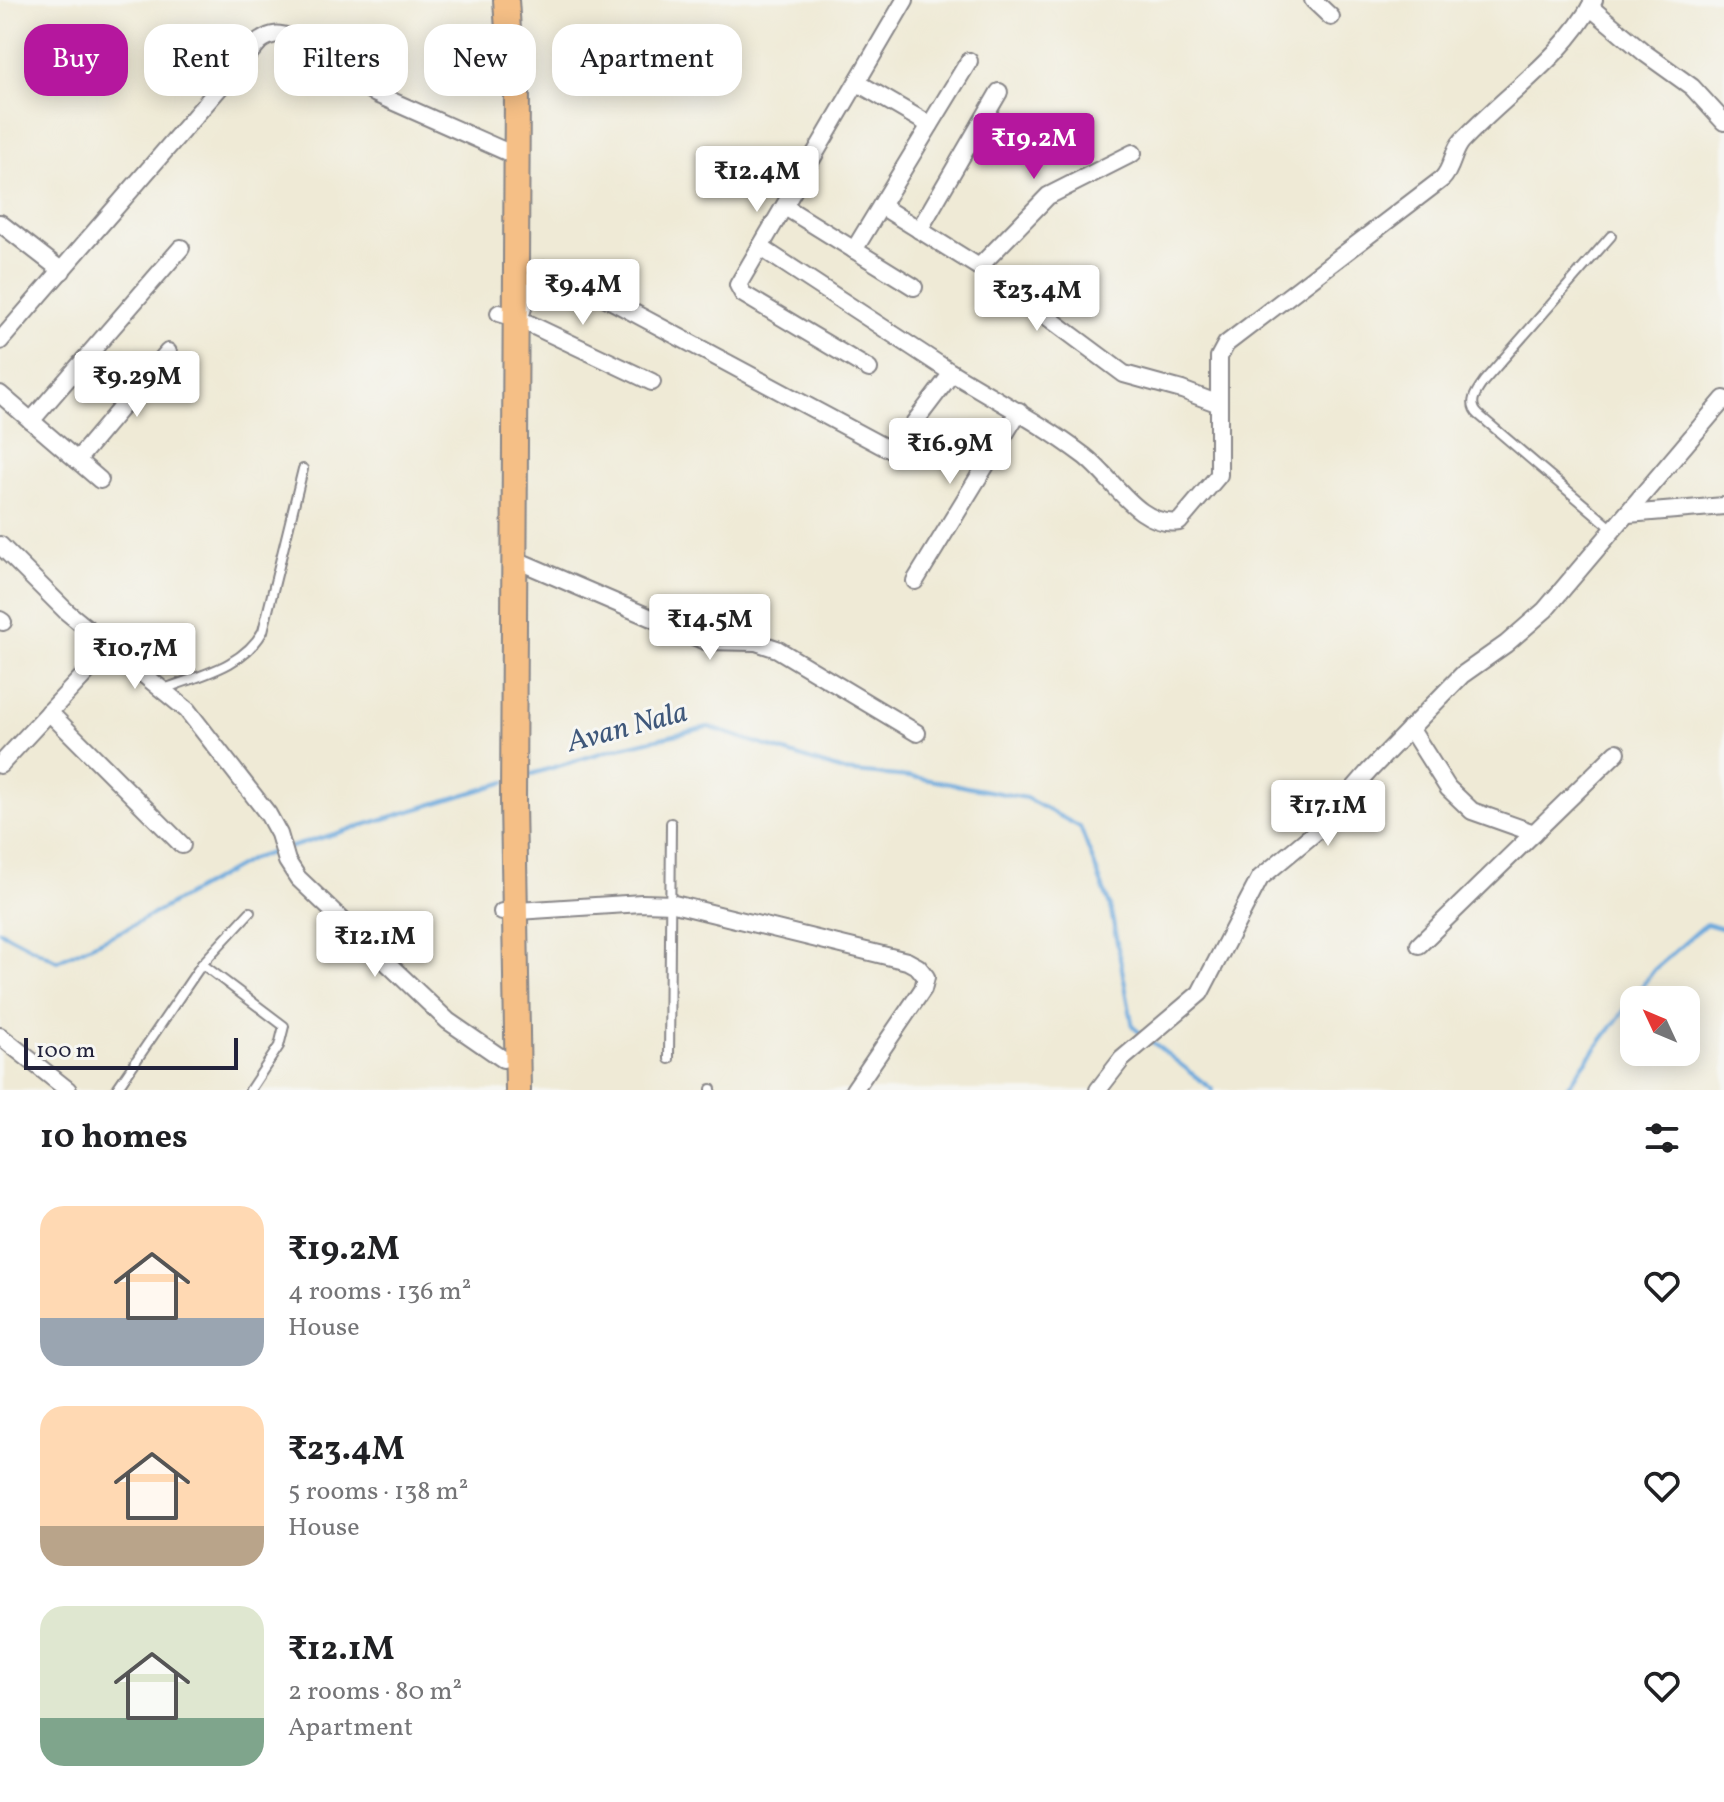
<!DOCTYPE html>
<html lang="en">
<head>
<meta charset="utf-8">
<style>
	body { margin:0; font-family:Vollkorn,serif; background:#f6f6f6; color:#202124; height:100vh; display:flex; flex-direction:column; font-size:30px; white-space:nowrap }
	* { box-sizing:border-box; margin:0 }
	p { font-size:26px; color:#757577 }
	.icon { flex:none; width:44px; height:44px; fill:none; stroke:currentColor; stroke-width:2; stroke-linecap:round; stroke-linejoin:round }
	.map { position:relative; height:1090px; overflow:hidden }
	.details { display:flex; flex-direction:column; background:#fff; flex:1 }
	.details>* { flex:none }
	.banner { position:absolute; left:24px; top:24px; width:800px; height:72px; display:flex; gap:16px }
	.needle { width:52px; rotate:314deg }
	.tools { position:absolute; left:1620px; top:986px; display:grid; gap:16px }
	.tools a { display:grid; place-items:center; width:80px; height:80px; border-radius:16px; background:#fff; box-shadow:0 4px 20px #0003; font-size:40px }
	.scale { position:absolute; left:24px; bottom:20px; width:214px; box-sizing:border-box; padding-left:8px; border:4px solid #22223b; border-top:0; font-size:22px; line-height:28px; white-space:nowrap; color:#22223b; -webkit-text-stroke:6px #f6f6f2; paint-order:stroke }
	.price { position:absolute; translate:-50% -68px; padding:0 18px; border-radius:8px; background:#fff; color:#222; font-size:26px; line-height:52px; filter:drop-shadow(0 2px 4px #0008) }
	.price::after { content:''; position:absolute; left:50%; top:48px; width:24px; height:18px; margin-left:-12px; background:inherit; clip-path:polygon(0 0,100% 0,50% 100%) }
	.price.current { background:#b5179e; color:#fff }
	ul { padding:0; list-style:none }
	li { display:flex; align-items:center; gap:24px; height:200px; padding:0 40px }
	li span { display:grid; place-items:center; flex:none; width:224px; height:160px; border-radius:24px; color:#555 }
	li>.icon { margin-inline-start:auto }
	span .icon { width:96px; height:96px; fill:#fffc; stroke-width:1 }
	li b { font-size:34px }
	h2 { display:flex; justify-content:space-between; align-items:center; height:96px; padding:0 40px; font-size:34px }
	.tag { padding:0 28px; border-radius:24px; background:#fff; box-shadow:0 4px 20px #0003; font-size:28px; line-height:72px }
	.tag.current { background:#b5179e; color:#fff }
	.map>svg:first-child { display:block }
</style>
</head>
<body>
<div class="map">
<svg width="1724" height="1090" viewBox="0 0 1724 1090">
	<rect width="100%" height="100%" fill="#f6f6f2"/>
	<filter id="ink" filterUnits="userSpaceOnUse"><feTurbulence type="fractalNoise" baseFrequency=".0125" numOctaves="2"/><feDisplacementMap in="SourceGraphic" scale="16" xChannelSelector="R" yChannelSelector="G"/><feConvolveMatrix kernelMatrix="1 2 1 2 8 2 1 2 1" color-interpolation-filters="sRGB"/></filter>
	<filter id="wash" filterUnits="userSpaceOnUse"><feTurbulence type="fractalNoise" baseFrequency=".006" numOctaves="4" result="noise"/><feDisplacementMap in="SourceGraphic" scale="32" xChannelSelector="R" yChannelSelector="G"/><feGaussianBlur stdDeviation="1.8" result="paint"/><feColorMatrix in="noise" values="0 0 0 0 0 0 0 0 0 0 0 0 0 0 0 0 0 1.4 0 .05"/><feComposite in="paint" operator="in"/></filter>
	<g filter="url(#wash)">
		<rect width="100%" height="100%" fill="#efead6"/>
		<g fill="none" stroke-linecap="round" stroke-linejoin="round">
			<g stroke="#6aa8dc" stroke-width="4">
				<polyline points="522,777 614,749 708,727 843,771 919,778 1026,798 1080,827 1110,906 1133,1027 1144,1036"/>
				<polyline points="288,848 506,782"/>
				<polyline points="0,931 57,961 128,928 251,859 280,850"/>
				<polyline points="1151,1041 1213,1090"/>
				<polyline points="1565,1090 1654,970 1706,924 1724,929"/>
			</g>
		</g>
	</g>
	<g filter="url(#ink)">
		<g fill="none" stroke-linecap="round" stroke-linejoin="round">
			<defs>
				<g id="lane">
					<path d="M 1611,236 L 1484,381 C 1476,392 1467,404 1479,415 L 1614,530"/>
					<path d="M 164,689 C 200,675 243,667 263,631 L 303,469"/>
					<polyline points="202,964 284,1026 279,1046 250,1090"/>
					<polyline points="669,1059 671,823"/>
					<polyline points="116,1090 202,964 250,912"/>
					<polyline points="711,1090 711,1089"/>
				</g>
				<g id="street">
					<polyline points="1313,0 1331,17"/>
					<polyline points="1590,7 1646,54 1692,87 1724,122"/>
					<polyline points="858,83 930,125"/>
					<polyline points="881,206 987,272 1124,374 1182,390 1219,404"/>
					<polyline points="785,207 914,287"/>
					<polyline points="0,223 62,271"/>
					<polyline points="919,230 999,92"/>
					<path d="M 760,247 C 823,288 886,330 949,371 C 994,399 1041,423 1083,455 C 1113,477 1138,528 1179,522 L 1219,475 L 1219,357 L 1226,344 L 1442,179 C 1453,168 1452,152 1462,141 C 1506,94 1563,58 1594,0"/>
					<polyline points="854,250 969,61"/>
					<polyline points="979,267 1048,196 1133,153"/>
					<polyline points="522,311 532,282 543,270 552,269 886,448 898,444 952,373"/>
					<polyline points="499,313 519,319 652,382"/>
					<path d="M 0,341 L 260,41 C 272,33 278,33 292,38 L 376,94 L 516,156"/>
					<polyline points="869,369 743,294 738,285 905,0"/>
					<polyline points="0,394 100,480"/>
					<polyline points="31,421 181,248"/>
					<polyline points="77,460 168,352"/>
					<polyline points="1628,514 1724,506"/>
					<polyline points="0,545 67,612 187,710 268,814 279,834 287,861 298,878 448,1021 503,1059"/>
					<polyline points="514,559 705,641 756,642 777,649 917,733"/>
					<polyline points="915,581 1019,411"/>
					<polyline points="0,620 3,622"/>
					<polyline points="49,712 182,845"/>
					<polyline points="1410,728 1448,788 1472,811 1534,833"/>
					<polyline points="0,765 111,646"/>
					<polyline points="502,912 642,903 674,904 907,961 918,967 926,977 923,989 854,1090"/>
					<polyline points="1419,945 1617,752"/>
					<polyline points="0,1036 68,1090"/>
					<polyline points="1098,1090 1122,1059 1200,993 1260,878 1318,830 1369,771 1462,675 1506,644 1545,610 1724,399"/>
				</g>
				<polyline id="primary" points="506,0 510,60 517,86 513,802 518,1090"/>
			</defs>
			<use href="#lane" stroke="#888688" stroke-width="12"/>
			<use href="#street" stroke="#888688" stroke-width="20"/>
			<use href="#primary" stroke="#888688" stroke-width="28"/>
			<use href="#lane" stroke="#fff" stroke-width="8"/>
			<use href="#street" stroke="#fff" stroke-width="16"/>
			<use href="#primary" stroke="#f5bf86" stroke-width="24"/>
		</g>
	</g>
	<g text-anchor="middle" stroke-width="6" stroke-linejoin="round" paint-order="stroke">
		<g font-size="30" font-style="italic" fill="#3f587b" stroke="#f6f6f2">
			<text transform="translate(627 726) rotate(-15)" y="10">Avan Nala</text>
		</g>
	</g>
</svg>
<div class="tools">
<a><svg class="needle" viewBox="-14 -14 28 28"><path d="M0-13l5 13h-10z" fill="#e53935"/><path d="M0 13l5-13h-10z" fill="#757577"/></svg></a>
</div>
<div class="scale">100 m</div>
<b class="price current" style="left:1034px;top:181px">₹19.2M</b>
<b class="price" style="left:757px;top:214px">₹12.4M</b>
<b class="price" style="left:583px;top:327px">₹9.4M</b>
<b class="price" style="left:1037px;top:333px">₹23.4M</b>
<b class="price" style="left:137px;top:419px">₹9.29M</b>
<b class="price" style="left:950px;top:486px">₹16.9M</b>
<b class="price" style="left:710px;top:662px">₹14.5M</b>
<b class="price" style="left:135px;top:691px">₹10.7M</b>
<b class="price" style="left:1328px;top:848px">₹17.1M</b>
<b class="price" style="left:375px;top:979px">₹12.1M</b>
<div class="banner">
<a class="tag current">Buy</a>
<a class="tag">Rent</a>
<a class="tag">Filters</a>
<a class="tag">New</a>
<a class="tag">Apartment</a>
</div>
</div>
<section class="details">
<h2>10 homes<svg class="icon" aria-label="filters" viewBox="0 0 24 24"><path d="M4 7h16M4 17h16"/><circle cx="9" cy="7" r="2"/><circle cx="15" cy="17" r="2"/></svg></h2>
<ul>
<li><span style="background:linear-gradient(#ffd9b3 70%,#9aa5b1 0)"><svg class="icon" aria-label="home" viewBox="0 0 24 24"><path d="M3 11l9-7 9 7M6 9v11h12V9"/></svg></span><div><b>₹19.2M</b><p>4 rooms · 136 m²</p><p>House</p></div><svg class="icon" aria-label="heart" viewBox="0 0 24 24"><path d="M12 20l-8-8c-3-5 5-10 8-4 3-6 11-1 8 4z"/></svg></li>
<li><span style="background:linear-gradient(#ffd9b3 75%,#b9a48a 0)"><svg class="icon" aria-label="home" viewBox="0 0 24 24"><path d="M3 11l9-7 9 7M6 9v11h12V9"/></svg></span><div><b>₹23.4M</b><p>5 rooms · 138 m²</p><p>House</p></div><svg class="icon" aria-label="heart" viewBox="0 0 24 24"><path d="M12 20l-8-8c-3-5 5-10 8-4 3-6 11-1 8 4z"/></svg></li>
<li><span style="background:linear-gradient(#dfe7d0 70%,#7fa58c 0)"><svg class="icon" aria-label="home" viewBox="0 0 24 24"><path d="M3 11l9-7 9 7M6 9v11h12V9"/></svg></span><div><b>₹12.1M</b><p>2 rooms · 80 m²</p><p>Apartment</p></div><svg class="icon" aria-label="heart" viewBox="0 0 24 24"><path d="M12 20l-8-8c-3-5 5-10 8-4 3-6 11-1 8 4z"/></svg></li>
</ul>
</section>
</body>
</html>
